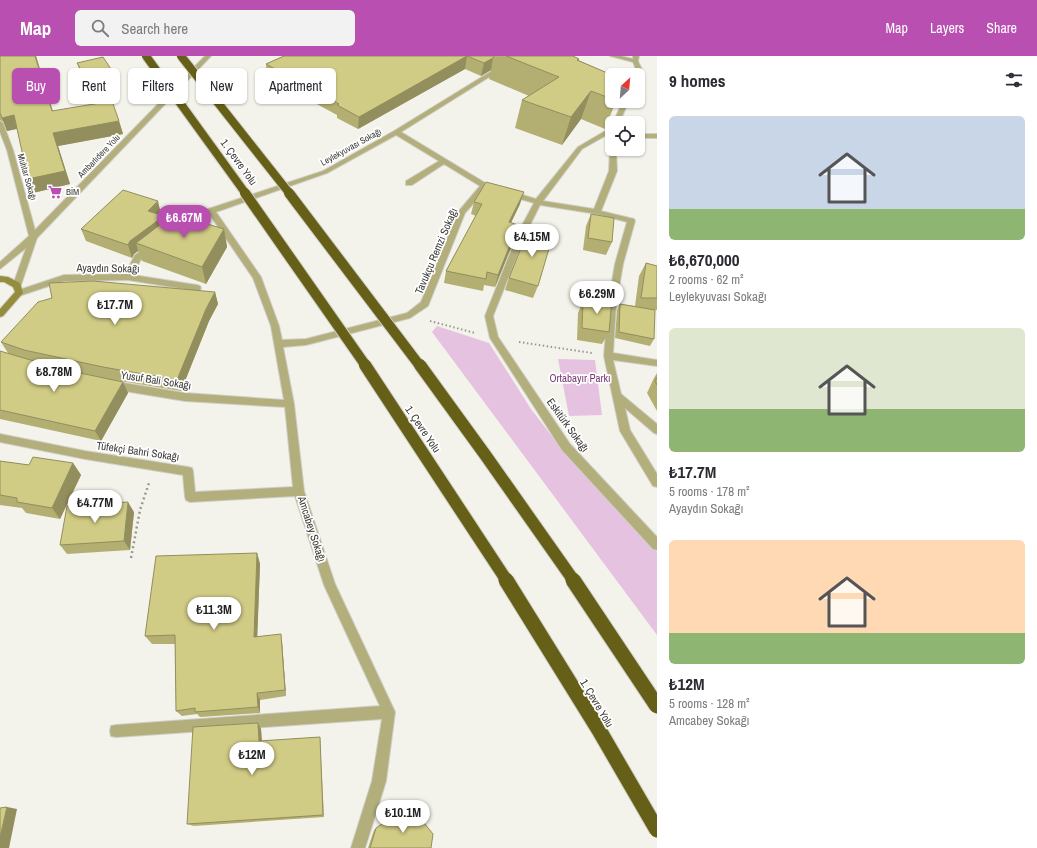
<!DOCTYPE html>
<html lang="en">
<head>
<meta charset="utf-8">
<style>
	body { margin:0; font-family:"Archivo Narrow",sans-serif; background:#f2f2f3; color:#2b2b33; height:100vh; display:flex; flex-direction:column; font-size:15px; white-space:nowrap }
	* { box-sizing:border-box; margin:0 }
	p { font-size:13px; color:#7c7c81 }
	.icon { flex:none; width:22px; height:22px; fill:none; stroke:currentColor; stroke-width:2; stroke-linecap:round; stroke-linejoin:round }
	.map { position:relative; flex:1; overflow:hidden }
	.sheet { display:flex; flex-direction:column; background:#fff; width:380px }
	.sheet>* { flex:none }
	.hud { position:absolute; left:12px; top:12px; width:380px; height:36px; display:flex; gap:8px }
	.needle { width:26px; rotate:26deg }
	.buttons { position:absolute; left:605px; top:12px; display:grid; gap:8px }
	.buttons a { display:grid; place-items:center; width:40px; height:40px; border-radius:6px; background:#fff; box-shadow:0 1px 3px #0004; font-size:20px }
	.price { position:absolute; translate:-50% -34px; padding:0 9px; border-radius:14px; background:#fff; color:#222; font-size:13px; line-height:26px; filter:drop-shadow(0 1px 2px #0008) }
	.price::after { content:''; position:absolute; left:50%; top:24px; width:12px; height:9px; margin-left:-6px; background:inherit; clip-path:polygon(0 0,100% 0,50% 100%) }
	.price.active { background:#b84fb1; color:#fff }
	ul { padding:0; list-style:none }
	li { display:grid; align-content:center; gap:8px; height:212px; padding:0 12px }
	li span { display:grid; place-items:center; height:124px; border-radius:6px; color:#555 }
	li>.icon { margin-inline-start:auto }
	span .icon { width:72px; height:72px; fill:#fffc; stroke-width:1 }
	li b { font-size:17px }
	h2 { display:flex; justify-content:space-between; align-items:center; height:48px; padding:0 12px; font-size:17px }
	.pill { padding:0 14px; border-radius:6px; background:#fff; box-shadow:0 1px 3px #0004; font-size:14px; line-height:36px }
	.pill.active { background:#b84fb1; color:#fff }
	header { display:flex; align-items:center; gap:24px; box-sizing:border-box; height:56px; padding:0 20px; background:#b84fb1; color:#fff }
	header strong { font-size:19px }
	nav { display:flex; gap:22px; margin-inline-start:auto; font-size:14px }
	.search { width:280px; height:36px; background:#f2f2f3; display:flex; align-items:center; gap:10px; box-sizing:border-box; padding:0 14px; border-radius:6px; color:#7c7c81; font-size:15px }
	main { display:flex; flex:1; min-height:0 }
	.map>svg:first-child { display:block }
</style>
</head>
<body>
<header>
<strong>Map</strong>
<div class="search"><svg class="icon" aria-label="search" viewBox="0 0 24 24"><circle cx="10" cy="10" r="6"/><path d="M15 15l6 6"/></svg>Search here</div>
<nav><a>Map</a><a>Layers</a><a>Share</a></nav>
</header>
<main>
<div class="map">
<svg width="657" height="792" viewBox="0 0 657 792">
	<rect width="100%" height="100%" fill="#f4f3eb"/>
	<g fill="#e6c2e1">
		<polygon points="437,270 489,287 531,353 572,406 657,496 657,579 432,276"/>
		<polygon points="558,303 595,304 602,359 569,360"/>
	</g>
	<g fill="none" stroke-linecap="round" stroke-linejoin="round">
		<defs>
			<g id="street">
				<polygon points="205,0 211,0 37,182 21,229 20,231 14,231 13,229 26,192 0,213 0,206 29,180 7,94 0,76 0,65 3,67 13,94 35,174"/>
				<polygon points="610,0 621,0 633,3 633,0 639,0 638,5 643,16 638,21 638,19 635,19 637,16 633,6"/>
				<path d="M 501,12 L 503,13 L 503,15 L 494,18 L 401,76 L 487,128 L 536,143 L 578,91 L 612,71 L 612,76 L 582,93 L 543,145 L 594,153 L 609,115 L 610,93 L 612,91 L 612,93 L 616,93 L 617,115 L 601,155 L 634,163 L 635,165 L 623,208 L 616,249 L 613,297 L 657,304 L 657,310 L 613,304 L 621,338 L 657,368 L 657,378 L 654,377 L 625,352 L 630,374 L 657,418 L 657,431 L 653,430 L 620,375 L 604,300 L 608,249 L 615,208 L 627,166 L 597,158 L 540,149 L 527,175 L 493,260 L 498,281 L 570,388 L 657,481 L 657,494 L 653,493 L 562,394 L 490,282 L 485,260 L 519,175 L 534,147 L 486,133 L 465,157 L 428,250 L 410,262 L 306,289 L 283,291 L 294,348 L 304,435 L 335,528 L 395,656 L 386,725 L 365,792 L 351,792 L 372,725 L 382,663 L 116,681 L 111,680 L 110,675 L 111,670 L 116,669 L 380,650 L 324,529 L 295,440 L 190,446 L 186,444 L 185,441 L 183,419 L 85,403 L 0,386 L 0,378 L 85,395 L 188,411 L 192,412 L 193,415 L 195,436 L 293,431 L 285,351 L 185,345 L 112,333 L 107,329 L 112,325 L 185,337 L 284,344 L 271,270 L 253,222 L 210,159 L 184,171 L 181,171 L 177,169 L 208,153 L 323,115 L 394,75 L 490,16 ZM 396,79 L 439,105 L 406,125 L 406,129 L 412,129 L 444,108 L 480,130 L 458,156 L 421,246 L 407,257 L 306,283 L 282,284 L 279,270 L 261,221 L 216,156 L 327,117 Z"/>
				<polygon points="623,45 629,45 619,67 613,67"/>
				<rect x="638" y="78" width="19" height="4"/>
				<polygon points="150,189 154,192 141,203 133,219 197,229 200,230 201,232 200,234 197,235 128,224 64,225 19,240 15,237 16,235 64,219 125,218 135,199"/>
			</g>
			<polygon id="secondary" points="0,220 8,221 20,227 23,237 3,260 0,261 0,253 15,236 13,231 4,226 0,226"/>
		</defs>
		<use href="#street" stroke="#cfcec7" stroke-width="2"/>
		<use href="#secondary" stroke="#cfcec7" stroke-width="2"/>
		<g stroke="#989792" stroke-width="2" stroke-dasharray="1.5 2.5" stroke-linecap="butt">
			<polyline points="430,265 475,277"/>
			<polyline points="519,286 592,297"/>
		</g>
		<polyline stroke="#989792" stroke-width="2.5" stroke-dasharray="2 3" stroke-linecap="butt" points="131,502 140,454 149,427"/>
		<use href="#street" fill="#b2af7d" fill-rule="evenodd"/>
		<use href="#secondary" fill="#948d3c" fill-rule="evenodd"/>
		<defs>
			<g id="highway-bridge-far3">
				<polyline points="146,0 246,138"/>
				<polyline points="181,0 290,138"/>
			</g>
			<g id="highway-bridge-far2">
				<polyline points="245,137 366,310"/>
				<polyline points="289,137 420,310"/>
			</g>
			<g id="highway-bridge-far1">
				<polyline points="365,309 507,525"/>
				<polyline points="420,309 486,400 574,525"/>
			</g>
			<g id="highway-bridge">
				<polyline points="506,524 599,674 657,774"/>
				<polyline points="573,524 657,650"/>
			</g>
		</defs>
		<use href="#highway-bridge-far3" stroke="#cfcec7" stroke-width="10" stroke-linecap="butt"/>
		<use href="#highway-bridge-far2" stroke="#cfcec7" stroke-width="12" stroke-linecap="butt"/>
		<use href="#highway-bridge-far1" stroke="#cfcec7" stroke-width="14" stroke-linecap="butt"/>
		<use href="#highway-bridge" stroke="#cfcec7" stroke-width="17" stroke-linecap="butt"/>
		<use href="#highway-bridge-far3" stroke="#655f17" stroke-width="8"/>
		<use href="#highway-bridge-far2" stroke="#655f17" stroke-width="10"/>
		<use href="#highway-bridge-far1" stroke="#655f17" stroke-width="12"/>
		<use href="#highway-bridge" stroke="#655f17" stroke-width="15"/>
	</g>
	<g fill="#b3af72">
		<polygon points="0,0 36,0 53,55 119,65 123,78 58,90 70,128 33,137 17,73 7,75 4,66 0,64"/>
		<polygon points="284,0 573,0 578,4 612,19 612,45 616,45 605,73 581,63 562,89 515,72 522,44 529,40 489,23 491,14 481,20 465,13 358,73 337,62 337,59 267,21 266,8"/>
		<polygon points="77,7 115,19 119,31 92,38 81,19"/>
		<polygon points="474,146 520,148 511,167 518,169 515,182 495,231 484,229 483,235 444,227 446,215 476,160 471,158"/>
		<polygon points="161,158 160,159 164,160 165,165 224,173 227,191 206,228 142,205 138,195 134,198 132,202 86,185 81,173"/>
		<polygon points="591,158 612,186 606,199 583,194 586,170"/>
		<polygon points="646,207 657,210 657,254 651,254 654,283 650,290 615,282 617,254 620,248 635,250 639,220"/>
		<polygon points="509,222 538,230 533,242 505,234"/>
		<polygon points="215,236 218,248 209,265 181,335 108,323 45,309 61,313 123,326 128,337 101,385 0,363 0,295 15,300 8,297 1,286"/>
		<polygon points="583,245 609,276 602,288 577,284 578,257"/>
		<polygon points="657,317 657,355 647,337 654,322"/>
		<polygon points="0,405 29,409 73,407 81,419 60,463 26,457 22,452 0,449"/>
		<polygon points="134,456 130,494 67,498 60,489"/>
		<polygon points="257,497 260,508 257,580 282,586 286,640 260,644 260,657 200,661 197,658 182,660 176,655 175,588 152,588 145,580"/>
		<polygon points="258,667 261,673 262,685 320,681 324,761 194,770 187,768"/>
		<polygon points="398,757 431,792 368,792 374,774"/>
	</g>
	<g fill="#928e5d">
		<polygon points="35,0 36,0 56,68 52,55"/>
		<polygon points="467,0 465,13 358,73 359,61"/>
		<polygon points="493,2 491,14 481,20 484,7"/>
		<polygon points="115,19 119,31 92,38 88,25"/>
		<polygon points="591,35 581,63 562,89 571,61"/>
		<polygon points="14,59 20,72 7,75 2,62"/>
		<polygon points="119,65 123,78 58,90 70,128 33,137 28,123 53,77"/>
		<polygon points="524,136 520,148 505,179 509,166"/>
		<polygon points="158,145 161,158 152,167 148,155"/>
		<polygon points="164,160 167,172 136,187 138,195 134,198 132,202 128,189 130,185"/>
		<polygon points="518,169 515,182 495,231 498,219"/>
		<polygon points="224,173 227,191 206,228 202,211"/>
		<polygon points="215,236 218,248 209,265 181,335 177,324 206,253"/>
		<polygon points="123,326 128,337 101,385 95,375"/>
		<polygon points="73,407 81,419 60,463 52,452"/>
		<polygon points="128,446 134,456 130,494 124,485"/>
		<polygon points="257,497 260,508 257,589 254,581"/>
		<polygon points="281,578 282,586 286,640 285,634"/>
		<polygon points="257,637 260,644 260,657 258,651"/>
		<polygon points="258,667 261,673 262,690 259,685"/>
		<polygon points="7,751 17,753 9,792 0,792 0,781"/>
	</g>
	<g fill="#d0cb85" stroke="#928e5d">
		<polygon points="0,0 35,0 52,55 112,45 119,65 53,77 65,115 28,123 14,59 2,62 0,57"/>
		<polygon points="284,0 494,0 493,2 484,7 467,0 359,61 337,49 339,48 266,8"/>
		<polygon points="506,0 573,0 579,3 577,4 612,19 612,43 591,35 571,61 522,44 559,21"/>
		<polygon points="103,1 115,19 88,25 77,7"/>
		<polygon points="486,126 524,136 509,166 518,169 498,219 487,216 486,223 446,215 482,148 474,146"/>
		<polygon points="123,134 158,145 148,155 164,160 130,185 128,189 81,173"/>
		<polygon points="174,158 224,173 202,211 136,187"/>
		<polygon points="591,158 614,162 612,186 588,182"/>
		<polygon points="529,172 553,179 538,230 509,222"/>
		<polygon points="646,207 657,210 657,242 641,242"/>
		<polygon points="93,225 215,236 206,253 177,324 103,311 24,294 1,286 38,246 52,242 49,227"/>
		<polygon points="612,243 609,276 582,272 583,245"/>
		<polygon points="620,248 655,254 654,283 619,276"/>
		<polygon points="0,295 61,313 123,326 95,375 0,354"/>
		<polygon points="657,321 657,329 655,325"/>
		<polygon points="33,401 73,407 52,452 17,446 17,442 0,439 0,405 29,409"/>
		<polygon points="128,446 124,485 60,489 67,450"/>
		<polygon points="257,497 254,581 281,578 285,634 257,637 258,651 195,656 195,652 176,655 175,579 145,580 156,500"/>
		<polygon points="258,667 259,685 320,681 323,759 187,768 193,671"/>
		<polygon points="7,751 0,781 0,752"/>
		<polygon points="398,757 420,762 433,778 431,792 370,792 376,772"/>
	</g>
	<defs>
		<symbol id="supermarket-bare" viewBox="-9 -9 18 18"><path d="M-6-5.5h2.5l.6 2H6L4.5 2H-2.5L-4.4-4H-6ZM-1.5 3.2a1.3 1.3 0 1 0 .1 0ZM3 3.2a1.3 1.3 0 1 0 .1 0Z" fill="#b84fb1" stroke="#fff" stroke-width="2.5" paint-order="stroke"/></symbol>
	</defs>
	<g fill-rule="evenodd">
		<use href="#supermarket-bare" x="45" y="126" width="20" height="20"/>
	</g>
	<g text-anchor="middle" stroke-width="3.5" stroke-linejoin="round" paint-order="stroke">
		<g font-size="9" fill="#3c3b38" stroke="#fff">
			<text transform="translate(351 91) rotate(-29)" y="3">Leylekyuvası Sokağı</text>
			<text transform="translate(99 100) rotate(-46)" y="3">Ambarlıdere Yolu</text>
			<text transform="translate(27 121) rotate(74)" y="3">Muhtar Sokağı</text>
		</g>
		<g font-size="9" fill="#3c3b38" stroke="#fff" text-anchor="start">
			<text x="66" y="139">BİM</text>
		</g>
		<g font-size="11" fill="#3c3b38" stroke="#fff">
			<text transform="translate(239 106) rotate(54)" y="4">1. Çevre Yolu</text>
			<text transform="translate(436 195) rotate(-67)" y="4">Tavukçu Remzi Sokağı</text>
			<text transform="translate(108 212) rotate(1)" y="4">Ayaydın Sokağı</text>
			<text transform="translate(156 324) rotate(9)" y="4">Yusuf Bali Sokağı</text>
			<text transform="translate(568 369) rotate(54)" y="4">Eskitürk Sokağı</text>
			<text transform="translate(423 373) rotate(56)" y="4">1. Çevre Yolu</text>
			<text transform="translate(138 395) rotate(8)" y="4">Tüfekçi Bahri Sokağı</text>
			<text transform="translate(312 473) rotate(72)" y="4">Amcabey Sokağı</text>
			<text transform="translate(597 647) rotate(59)" y="4">1. Çevre Yolu</text>
		</g>
		<g font-size="11" fill="#793874" stroke="#fff">
			<text x="580" y="326">Ortabayır Parkı</text>
		</g>
	</g>
</svg>
<div class="buttons">
<a><svg class="needle" viewBox="-14 -14 28 28"><path d="M0-13l5 13h-10z" fill="#e53935"/><path d="M0 13l5-13h-10z" fill="#7c7c81"/></svg></a>
<a><svg class="icon" aria-label="locate" viewBox="0 0 24 24"><circle cx="12" cy="12" r="6"/><path d="M12 2v4M12 18v4M2 12h4M18 12h4"/></svg></a>
</div>
<b class="price active" style="left:184px;top:183px">₺6.67M</b>
<b class="price" style="left:532px;top:202px">₺4.15M</b>
<b class="price" style="left:597px;top:259px">₺6.29M</b>
<b class="price" style="left:115px;top:270px">₺17.7M</b>
<b class="price" style="left:54px;top:337px">₺8.78M</b>
<b class="price" style="left:95px;top:468px">₺4.77M</b>
<b class="price" style="left:214px;top:575px">₺11.3M</b>
<b class="price" style="left:252px;top:720px">₺12M</b>
<b class="price" style="left:403px;top:778px">₺10.1M</b>
<div class="hud">
<a class="pill active">Buy</a>
<a class="pill">Rent</a>
<a class="pill">Filters</a>
<a class="pill">New</a>
<a class="pill">Apartment</a>
</div>
</div>
<section class="sheet">
<h2>9 homes<svg class="icon" aria-label="filters" viewBox="0 0 24 24"><path d="M4 7h16M4 17h16"/><circle cx="9" cy="7" r="2"/><circle cx="15" cy="17" r="2"/></svg></h2>
<ul>
<li><span style="background:linear-gradient(#c9d6e8 75%,#8fb573 0)"><svg class="icon" aria-label="home" viewBox="0 0 24 24"><path d="M3 11l9-7 9 7M6 9v11h12V9"/></svg></span><div><b>₺6,670,000</b><p>2 rooms · 62 m²</p><p>Leylekyuvası Sokağı</p></div></li>
<li><span style="background:linear-gradient(#dfe7d0 65%,#8fb573 0)"><svg class="icon" aria-label="home" viewBox="0 0 24 24"><path d="M3 11l9-7 9 7M6 9v11h12V9"/></svg></span><div><b>₺17.7M</b><p>5 rooms · 178 m²</p><p>Ayaydın Sokağı</p></div></li>
<li><span style="background:linear-gradient(#ffd9b3 75%,#8fb573 0)"><svg class="icon" aria-label="home" viewBox="0 0 24 24"><path d="M3 11l9-7 9 7M6 9v11h12V9"/></svg></span><div><b>₺12M</b><p>5 rooms · 128 m²</p><p>Amcabey Sokağı</p></div></li>
</ul>
</section>
</main>
</body>
</html>
